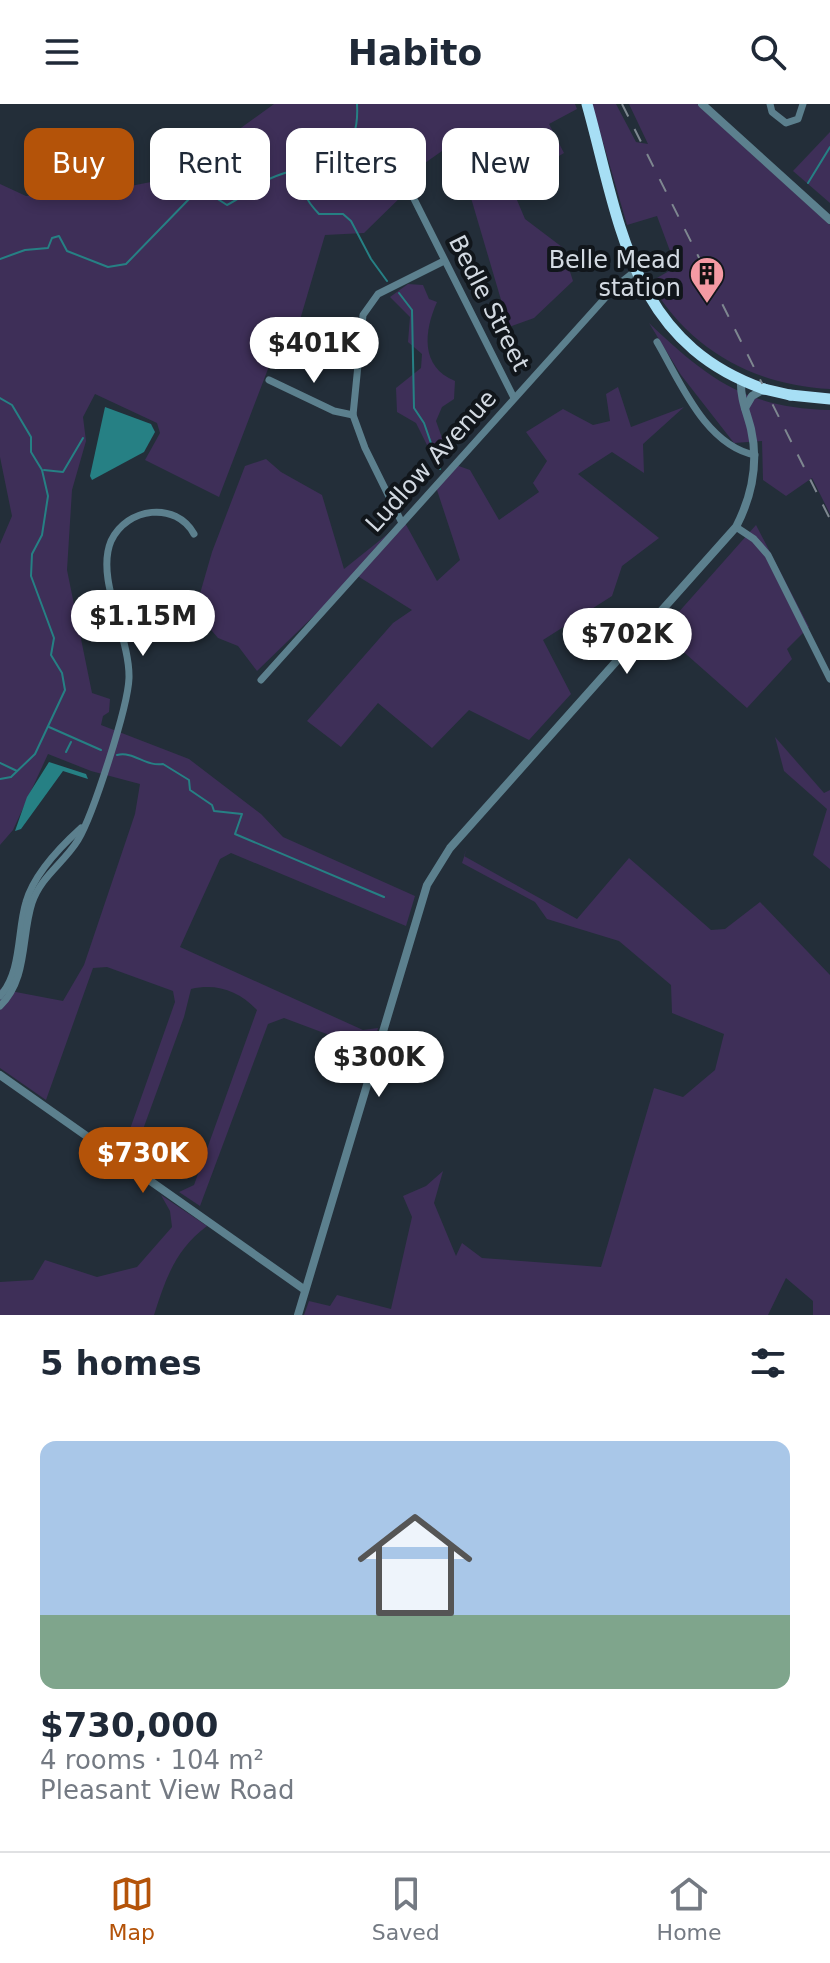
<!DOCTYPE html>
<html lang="en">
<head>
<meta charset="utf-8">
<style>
	body { margin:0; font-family:"DejaVu Sans",sans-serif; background:#f2f2f3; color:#1f2937; height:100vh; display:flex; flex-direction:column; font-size:30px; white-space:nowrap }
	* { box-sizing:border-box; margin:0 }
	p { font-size:26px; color:#747a83 }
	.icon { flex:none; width:44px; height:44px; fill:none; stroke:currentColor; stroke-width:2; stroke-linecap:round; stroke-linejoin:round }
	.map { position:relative; height:1211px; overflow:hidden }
	.details { display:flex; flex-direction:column; background:#fff; flex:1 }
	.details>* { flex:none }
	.hud { position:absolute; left:24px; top:24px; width:782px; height:72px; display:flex; gap:16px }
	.price { position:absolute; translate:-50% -68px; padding:0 18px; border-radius:28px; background:#fff; color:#222; font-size:26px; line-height:52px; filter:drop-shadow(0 2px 4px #0008) }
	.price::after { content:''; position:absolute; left:50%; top:48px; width:24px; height:18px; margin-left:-12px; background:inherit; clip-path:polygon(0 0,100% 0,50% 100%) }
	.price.current { background:#b45309; color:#fff }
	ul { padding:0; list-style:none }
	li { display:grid; align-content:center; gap:16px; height:424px; padding:0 40px }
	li+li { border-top:2px solid #e0e1e3 }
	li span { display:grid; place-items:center; height:248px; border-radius:16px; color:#555 }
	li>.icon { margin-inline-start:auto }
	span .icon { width:144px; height:144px; fill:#fffc; stroke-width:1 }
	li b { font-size:34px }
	h2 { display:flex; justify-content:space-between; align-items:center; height:96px; padding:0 40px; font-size:34px }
	.chip { padding:0 28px; border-radius:16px; background:#fff; box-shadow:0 4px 12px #0003; font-size:28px; line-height:72px }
	.chip.current { background:#b45309; color:#fff }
	header { display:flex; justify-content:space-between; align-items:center; height:104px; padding:0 40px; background:#fff; font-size:36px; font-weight:700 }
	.tabs { display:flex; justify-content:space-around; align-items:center; height:112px; border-top:2px solid #e0e1e3; background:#fff; font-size:22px; color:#747a83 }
	.tabs a { display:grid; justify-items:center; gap:4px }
	.tabs .current { color:#b45309 }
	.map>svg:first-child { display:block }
</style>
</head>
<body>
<header><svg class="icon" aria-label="menu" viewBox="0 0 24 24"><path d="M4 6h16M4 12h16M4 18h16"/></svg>Habito<svg class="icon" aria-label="search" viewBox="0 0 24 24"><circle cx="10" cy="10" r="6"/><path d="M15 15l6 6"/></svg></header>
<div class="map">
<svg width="830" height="1211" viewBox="0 0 830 1211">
	<rect width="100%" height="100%" fill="#232e39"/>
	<g fill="#3e2f58">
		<path d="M 274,0 L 575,0 L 577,5 L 549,20 L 564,49 L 542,62 L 534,82 L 516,64 L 506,70 L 525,115 L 562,143 L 573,177 L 534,214 L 509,223 L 466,77 L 479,59 L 469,46 L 442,47 L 405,73 L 411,83 L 364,129 L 325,131 L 292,243 L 276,244 L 219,393 L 145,356 L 160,329 L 157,319 L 95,290 L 83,313 L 86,337 L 72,386 L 67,466 L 92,589 L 110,595 L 109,608 L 103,612 L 101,621 L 189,655 L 261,710 L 283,733 L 415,792 L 406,822 L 231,749 L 220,755 L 180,843 L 363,926 L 378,924 L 368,958 L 348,938 L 284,914 L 268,920 L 200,1102 L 179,1088 L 194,1081 L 257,906 C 239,887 217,879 191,885 L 184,913 L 134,1050 L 125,1049 L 124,1042 L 175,898 L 173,887 L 107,863 L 93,864 L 46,996 L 0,964 L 0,885 L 63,897 L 84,861 L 135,710 L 140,680 L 91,667 L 48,650 L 13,726 L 0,741 L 0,440 L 12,412 L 0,353 L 0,80 L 26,92 L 105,87 L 156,77 L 195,57 Z"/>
		<path d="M 592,0 L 616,0 L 636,38 L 648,40 L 629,0 L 697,0 L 830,121 L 830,285 C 754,281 689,246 650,178 L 676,163 L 657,112 L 627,121 Z"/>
		<polygon points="830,28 830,99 793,67"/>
		<path d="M 408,180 L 423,181 L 429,195 L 437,198 C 424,227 420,263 455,277 L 454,295 L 442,303 L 436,317 L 446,345 L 437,361 L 416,319 L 397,308 L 396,284 L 421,264 L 422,250 L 408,238 L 410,213 L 390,193 Z"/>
		<path d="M 649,219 C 708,275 746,304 830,306 L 830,410 L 812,374 L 786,392 L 763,376 L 762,337 L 734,339 L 681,271 Z"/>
		<polygon points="618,283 631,323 684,303 643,340 644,369 612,348 578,370 659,434 622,462 612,492 543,536 571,590 529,636 469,606 432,644 378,599 341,643 307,617 393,519 412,506 356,471 257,567 238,542 218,534 195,507 212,448 245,362 266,355 281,368 322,391 344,465 404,417 437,477 460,456 436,383 456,361 470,366 499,416 539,388 533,379 547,357 526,328 563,305 593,321 610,317 606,290"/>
		<polygon points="756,421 809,523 787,545 792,555 747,604 661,528"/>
		<polygon points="775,633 824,689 830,686 830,765 813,751 827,705 784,667"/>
		<polygon points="467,744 464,752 577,815 629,754 711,826 725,825 760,798 830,871 830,1211 813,1211 813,1197 786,1174 768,1211 304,1211 309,1197 330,1202 337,1191 391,1205 412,1113 403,1092 426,1082 443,1067 434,1099 456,1152 462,1139 482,1154 601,1163 654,984 683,993 715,966 724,930 672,909 671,881 619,837 547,815 535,798 462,759"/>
		<path d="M 161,1091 L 207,1122 C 175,1146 166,1174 154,1211 L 0,1211 L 0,1178 L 33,1176 L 45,1156 L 97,1173 L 137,1163 L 172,1123 L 170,1107 Z"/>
	</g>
	<g fill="#268084">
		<polygon points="105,303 151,320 155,328 144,348 92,376 90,372"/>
		<polygon points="49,658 86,670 88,675 63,667 21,725 15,727 27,693"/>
	</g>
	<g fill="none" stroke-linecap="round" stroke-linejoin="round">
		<g stroke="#268084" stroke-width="2">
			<path d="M 305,67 C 301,88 305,95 319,110 L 343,110 L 351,117 L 371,155 L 387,177"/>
			<polyline points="808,79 830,43"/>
			<path d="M 0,155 L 25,146 L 48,144 L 52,134 L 59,132 L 67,147 L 108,163 L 126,160 L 191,93 L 205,87 L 227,101 C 241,94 254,83 269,75 C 310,55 361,68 357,0"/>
			<polyline points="399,189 412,206 414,304 424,319 440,365"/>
			<polyline points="0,294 12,301 31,333 31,348 42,366 48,392 42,431 32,450 31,472 54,534 51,551 62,569 65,586 35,650 11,673 0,675"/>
			<polyline points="44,366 63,368 83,334"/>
			<polyline points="49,623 101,646"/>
			<polyline points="66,648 71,638"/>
			<path d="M 117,651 C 134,647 146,663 163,660 L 189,676 L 190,686 L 212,701 L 214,707 L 242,710 L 235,730 L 384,793"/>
			<polyline points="0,659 17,667"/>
		</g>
		<g stroke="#5c808e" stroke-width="7">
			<polyline points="770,0 772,8 786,19 798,15 803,0"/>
			<polyline points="406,79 514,294"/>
			<path d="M 657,238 C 680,277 705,341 755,351"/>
			<polyline points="269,276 334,307 353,311"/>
			<polyline points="402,419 365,344 353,311 363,211 378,190 444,157"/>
			<polyline points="736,423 754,435 768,451 830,575"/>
			<polyline points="261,576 614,184 634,168"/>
			<path d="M 0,892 C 22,868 17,827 26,798 C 34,770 60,743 81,724"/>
			<path d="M 0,902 C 28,875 21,833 32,799 C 41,772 64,759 78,736 C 93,711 128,603 129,574 C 130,532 95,475 111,437 C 127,403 176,397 194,430"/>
		</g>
		<g stroke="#5c808e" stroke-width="8">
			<polyline points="702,0 830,116"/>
			<polyline points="745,304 752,292 764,285"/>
			<polyline points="0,971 305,1186"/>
			<path d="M 298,1211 L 427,781 L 450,744 L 736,423 C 752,392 759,360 751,325 C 747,309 740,294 741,276"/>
		</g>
		<g stroke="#a7dff5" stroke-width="11">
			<path d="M 587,0 C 620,118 630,238 764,285"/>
			<polyline points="790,291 830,295"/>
		</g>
		<polyline stroke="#7e8790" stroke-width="2" stroke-dasharray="14 14" stroke-linecap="butt" points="622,0 830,415"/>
		<polyline stroke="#a7dff5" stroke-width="11" points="764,285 790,291"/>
	</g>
	<defs>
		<symbol id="building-pin" viewBox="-11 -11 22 30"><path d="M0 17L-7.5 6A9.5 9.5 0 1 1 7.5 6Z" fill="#f49aa3" stroke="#11161b"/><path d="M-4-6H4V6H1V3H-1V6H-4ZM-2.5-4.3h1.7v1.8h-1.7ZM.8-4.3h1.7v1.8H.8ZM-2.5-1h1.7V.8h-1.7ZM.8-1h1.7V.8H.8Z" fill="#111"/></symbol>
	</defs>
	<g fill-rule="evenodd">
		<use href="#building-pin" x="687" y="150" width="40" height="54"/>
	</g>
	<g text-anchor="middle" stroke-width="8" stroke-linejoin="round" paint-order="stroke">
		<g font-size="24" fill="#d3dae2" stroke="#11161b" text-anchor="end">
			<text x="681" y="164">Belle Mead<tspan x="681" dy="28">station</tspan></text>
		</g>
		<g font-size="24" fill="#d3dae2" stroke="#11161b">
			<text transform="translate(489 199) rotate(63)" y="8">Bedle Street</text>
			<text transform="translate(431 357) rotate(-48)" y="8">Ludlow Avenue</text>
		</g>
	</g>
</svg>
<b class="price" style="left:314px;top:281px">$401K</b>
<b class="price" style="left:143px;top:554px">$1.15M</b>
<b class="price" style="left:627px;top:572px">$702K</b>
<b class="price" style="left:379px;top:995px">$300K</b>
<b class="price current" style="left:143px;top:1091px">$730K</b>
<div class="hud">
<a class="chip current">Buy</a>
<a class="chip">Rent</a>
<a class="chip">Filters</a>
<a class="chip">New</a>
</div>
</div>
<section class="details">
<h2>5 homes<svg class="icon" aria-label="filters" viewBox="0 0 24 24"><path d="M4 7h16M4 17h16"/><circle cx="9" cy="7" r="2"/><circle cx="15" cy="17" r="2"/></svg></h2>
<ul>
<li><span style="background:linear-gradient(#a9c7e8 70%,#7fa58c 0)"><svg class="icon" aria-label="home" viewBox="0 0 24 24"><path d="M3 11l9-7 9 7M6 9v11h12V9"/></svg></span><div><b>$730,000</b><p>4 rooms · 104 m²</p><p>Pleasant View Road</p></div></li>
</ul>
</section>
<nav class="tabs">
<a class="current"><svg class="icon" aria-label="map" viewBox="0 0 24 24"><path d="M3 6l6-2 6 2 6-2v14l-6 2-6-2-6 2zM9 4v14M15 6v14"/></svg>Map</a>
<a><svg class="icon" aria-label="saved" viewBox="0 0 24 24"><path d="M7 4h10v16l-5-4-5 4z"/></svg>Saved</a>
<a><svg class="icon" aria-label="home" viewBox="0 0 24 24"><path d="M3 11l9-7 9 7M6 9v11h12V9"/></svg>Home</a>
</nav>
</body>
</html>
